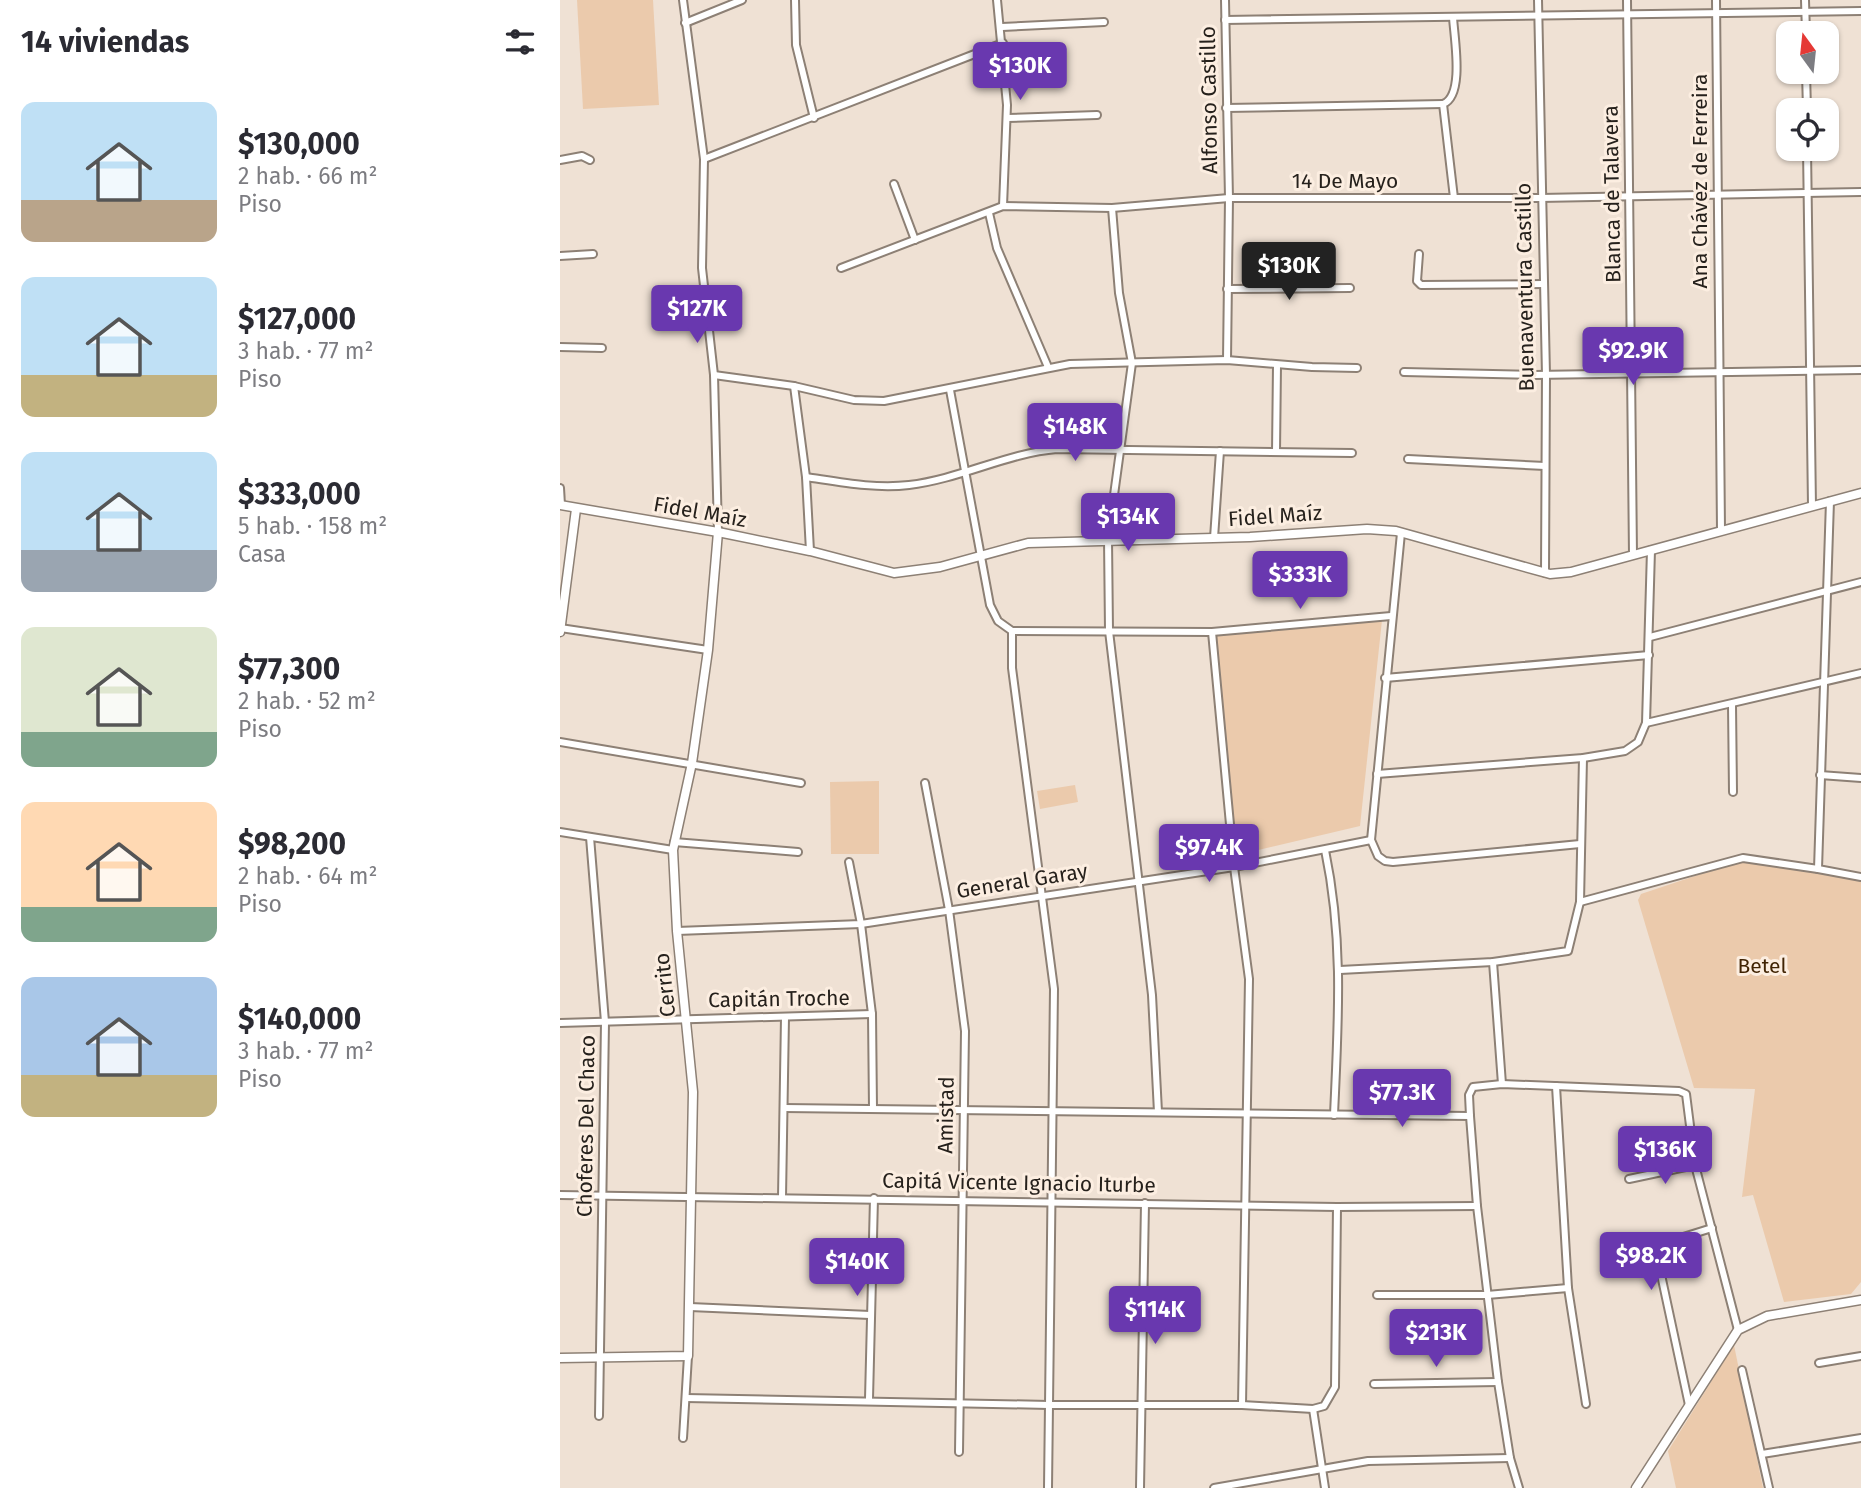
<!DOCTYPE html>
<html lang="es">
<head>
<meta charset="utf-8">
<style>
	body { margin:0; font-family:"Fira Sans",sans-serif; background:#f7f7f7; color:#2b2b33; height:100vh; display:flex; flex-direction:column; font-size:26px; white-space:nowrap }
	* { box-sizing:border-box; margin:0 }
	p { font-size:23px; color:#7c7c81 }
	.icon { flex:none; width:38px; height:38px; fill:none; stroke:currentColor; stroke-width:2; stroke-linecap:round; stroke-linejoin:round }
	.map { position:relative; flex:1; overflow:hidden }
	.sheet { display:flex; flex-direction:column; background:#fff; width:560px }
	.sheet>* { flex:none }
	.needle { width:46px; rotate:345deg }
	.tools { position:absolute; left:1216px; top:21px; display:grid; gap:14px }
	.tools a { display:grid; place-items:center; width:63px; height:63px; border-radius:14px; background:#fff; box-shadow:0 2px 5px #0004; font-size:35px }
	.price { position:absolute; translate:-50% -60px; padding:0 16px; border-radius:7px; background:#6938af; color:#fff; font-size:23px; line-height:46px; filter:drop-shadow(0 2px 4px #0008) }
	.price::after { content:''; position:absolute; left:50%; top:42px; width:21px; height:16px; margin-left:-10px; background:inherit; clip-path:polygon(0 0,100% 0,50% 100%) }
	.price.on { background:#222; color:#fff }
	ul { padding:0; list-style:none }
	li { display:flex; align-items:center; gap:21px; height:175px; padding:0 21px }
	li span { display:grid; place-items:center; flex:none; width:196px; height:140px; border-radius:14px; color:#555 }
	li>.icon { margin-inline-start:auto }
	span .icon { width:84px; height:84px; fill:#fffc; stroke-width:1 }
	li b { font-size:30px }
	h2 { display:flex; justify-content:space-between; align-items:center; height:84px; padding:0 21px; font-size:30px }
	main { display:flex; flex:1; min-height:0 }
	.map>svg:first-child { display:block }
</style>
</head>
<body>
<main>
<section class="sheet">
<h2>14 viviendas<svg class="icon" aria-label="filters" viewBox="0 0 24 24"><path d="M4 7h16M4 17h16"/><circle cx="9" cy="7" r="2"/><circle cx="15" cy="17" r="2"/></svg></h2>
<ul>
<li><span style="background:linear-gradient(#bfe0f5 70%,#b9a48a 0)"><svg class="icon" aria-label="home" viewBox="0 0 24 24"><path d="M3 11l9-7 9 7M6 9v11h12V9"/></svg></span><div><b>$130,000</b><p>2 hab. · 66 m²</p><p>Piso</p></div></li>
<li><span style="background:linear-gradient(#bfe0f5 70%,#c2b280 0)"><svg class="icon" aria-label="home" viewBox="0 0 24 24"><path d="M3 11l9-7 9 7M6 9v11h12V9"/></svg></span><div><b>$127,000</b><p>3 hab. · 77 m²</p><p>Piso</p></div></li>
<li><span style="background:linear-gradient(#bfe0f5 70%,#9aa5b1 0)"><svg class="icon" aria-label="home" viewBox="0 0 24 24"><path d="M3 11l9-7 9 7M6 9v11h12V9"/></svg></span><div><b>$333,000</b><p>5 hab. · 158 m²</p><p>Casa</p></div></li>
<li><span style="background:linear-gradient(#dfe7d0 75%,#7fa58c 0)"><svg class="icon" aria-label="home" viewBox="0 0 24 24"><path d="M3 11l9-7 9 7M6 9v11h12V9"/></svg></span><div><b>$77,300</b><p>2 hab. · 52 m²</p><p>Piso</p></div></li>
<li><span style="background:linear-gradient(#ffd9b3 75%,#7fa58c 0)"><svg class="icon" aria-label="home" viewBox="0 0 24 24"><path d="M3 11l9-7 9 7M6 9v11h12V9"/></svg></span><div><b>$98,200</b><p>2 hab. · 64 m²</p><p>Piso</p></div></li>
<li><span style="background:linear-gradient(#a9c7e8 70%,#c2b280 0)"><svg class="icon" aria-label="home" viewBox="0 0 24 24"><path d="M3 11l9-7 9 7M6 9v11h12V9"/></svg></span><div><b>$140,000</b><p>3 hab. · 77 m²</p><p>Piso</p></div></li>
</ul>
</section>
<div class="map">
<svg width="1301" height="1488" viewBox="0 0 1301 1488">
	<rect width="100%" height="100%" fill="#efe1d4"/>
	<g fill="#ebcaac">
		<polygon points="17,0 93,0 99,105 23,109"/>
		<polygon points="822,620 800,826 677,855 656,635"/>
		<polygon points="319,781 319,854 271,854 270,782"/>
		<polygon points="515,785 518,802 480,809 477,791"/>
		<polygon points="1183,860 1301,880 1301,1282 1291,1294 1224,1302 1193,1195 1182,1197 1195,1089 1134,1088 1078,900 1081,894"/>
		<polygon points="1174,1345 1203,1488 1116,1488 1108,1451"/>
	</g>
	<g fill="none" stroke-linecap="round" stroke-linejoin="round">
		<defs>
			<g id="minor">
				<polyline points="123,0 144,159 142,268 154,375 158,532"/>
				<polyline points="235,0 236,45 254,118"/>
				<polyline points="437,0 447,105 443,206"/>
				<polyline points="665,0 669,198 667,360"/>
				<polyline points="978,0 986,375 985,573"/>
				<polyline points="1067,0 1073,555"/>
				<polyline points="1156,0 1161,530"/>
				<polyline points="1245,0 1246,33"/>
				<path d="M 893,17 C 894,37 905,96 883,104 L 894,198"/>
				<polyline points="665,20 1301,11"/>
				<polyline points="125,23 182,0"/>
				<polyline points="442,27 544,22"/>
				<polyline points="1246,72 1247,110"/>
				<polyline points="666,108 883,104"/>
				<polyline points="447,118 537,115"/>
				<polyline points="1247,149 1252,506"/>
				<polyline points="144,159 443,43"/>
				<polyline points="0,160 22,156 30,160"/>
				<polyline points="334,184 355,240"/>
				<polyline points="552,208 559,293 572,363 548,539 549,631 592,995 598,1112"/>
				<polyline points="429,213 437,248 488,367"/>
				<polyline points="859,254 857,281 861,285 983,284"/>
				<polyline points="0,256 33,254"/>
				<polyline points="281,268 443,206 552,208 669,198 980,198 1301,192"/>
				<polyline points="667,289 790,288"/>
				<polyline points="0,347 42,348"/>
				<polyline points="844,372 974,375 1301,370"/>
				<polyline points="154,375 234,386 294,400 324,401 510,364 667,360 752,367 797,368"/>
				<polyline points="234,386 246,477 250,551"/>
				<polyline points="390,390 430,605 438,621 452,631 652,632 674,867 689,979 682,1405"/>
				<polyline points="716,452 717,365"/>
				<polyline points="848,459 985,466"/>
				<path d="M 246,477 C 280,482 315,489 349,485 C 400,479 447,453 497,449 L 792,453"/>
				<polyline points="0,488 1,505"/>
				<polyline points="1270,501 1258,869 1301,877"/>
				<polyline points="841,533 811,840 818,856 825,861 833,862 1020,844"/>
				<polyline points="654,538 660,451"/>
				<polyline points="1091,550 1086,723 1301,673"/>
				<polyline points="0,628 148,650"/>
				<polyline points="452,631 452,668 494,989 488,1488"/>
				<polyline points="652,632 831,616"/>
				<polyline points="1090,637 1301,582"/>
				<polyline points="825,678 1089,655"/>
				<polyline points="1172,705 1173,792"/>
				<polyline points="0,742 241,783"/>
				<polyline points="817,774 1023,758 1065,751 1078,742 1086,723"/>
				<polyline points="1260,775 1301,778"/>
				<polyline points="365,783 389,910 405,1031 399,1452"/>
				<polyline points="0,832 113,850"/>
				<polyline points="30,837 45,1022 39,1416"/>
				<polyline points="114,842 238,852"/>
				<path d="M 765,850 C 784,941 778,1024 774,1115"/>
				<polyline points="289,862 301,924 312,1014 313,1108"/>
				<polyline points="1020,902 1183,858 1258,869"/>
				<polyline points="117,931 301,924 674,867 811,840"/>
				<polyline points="933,962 942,1084"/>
				<polyline points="780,970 933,962 1008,951 1020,902 1023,758"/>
				<polyline points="0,1023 312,1014"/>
				<polyline points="996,1086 1008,1288 1026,1404"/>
				<polyline points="224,1108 910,1116"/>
				<polyline points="1069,1179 1135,1165"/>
				<polyline points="0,1195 777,1207 917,1206"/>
				<polyline points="222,1197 225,1017"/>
				<polyline points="817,1295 927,1295 1008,1288"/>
				<polyline points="130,1307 310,1315"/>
				<polyline points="1259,1363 1301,1356"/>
				<polyline points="1182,1370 1209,1488"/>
				<polyline points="814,1384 938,1382"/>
				<polyline points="126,1398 489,1405 682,1405 753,1409 764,1406 775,1387 777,1207"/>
				<polyline points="309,1399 314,1198"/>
				<polyline points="1129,1405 1097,1256 1104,1243 1152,1228"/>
				<polyline points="753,1409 765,1488"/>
				<polyline points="123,1438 128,1356"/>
				<polyline points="1202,1454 1301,1438"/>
				<polyline points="580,1488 585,1203"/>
				<polyline points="654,1488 808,1461 950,1458"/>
				<polyline points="959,1488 950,1458 938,1382 917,1206 910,1116 909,1095 913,1087 942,1084 1119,1091 1126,1094 1135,1165 1178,1330"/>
			</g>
			<g id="tertiary">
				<polyline points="0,505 158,532 250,551 334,573 380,567 468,543 690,537 807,529 836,531 990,574 1011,572 1301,493"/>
				<polyline points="0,632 16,509"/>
				<polyline points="0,1358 128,1356 133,1092 117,931 113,850 132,763 148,650 158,532"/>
				<polyline points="1076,1488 1178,1330 1207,1316 1301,1300"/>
			</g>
		</defs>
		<use href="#minor" stroke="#8d8075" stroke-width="10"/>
		<use href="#tertiary" stroke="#8d8075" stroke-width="11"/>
		<use href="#minor" stroke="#fff" stroke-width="6"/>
		<use href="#tertiary" stroke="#fff" stroke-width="8"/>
	</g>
	<g text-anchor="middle" stroke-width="6" stroke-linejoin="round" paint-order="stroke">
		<g font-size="21" fill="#26211c" stroke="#fceee1">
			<text transform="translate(649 100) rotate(-91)" y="7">Alfonso Castillo</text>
			<text x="785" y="188">14 De Mayo</text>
			<text transform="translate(1140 181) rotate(-90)" y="7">Ana Chávez de Ferreira</text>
			<text transform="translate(1052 194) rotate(-91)" y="7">Blanca de Talavera</text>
			<text transform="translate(965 287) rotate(-91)" y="7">Buenaventura Castillo</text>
			<text transform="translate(140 512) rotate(10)" y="7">Fidel Maíz</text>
			<text transform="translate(715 516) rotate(-4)" y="7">Fidel Maíz</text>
			<text transform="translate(462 881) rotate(-9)" y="7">General Garay</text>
			<text transform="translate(105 985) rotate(-96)" y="7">Cerrito</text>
			<text transform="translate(219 999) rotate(-1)" y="7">Capitán Troche</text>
			<text transform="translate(386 1115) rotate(-89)" y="7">Amistad</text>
			<text transform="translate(26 1126) rotate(-89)" y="7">Choferes Del Chaco</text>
			<text transform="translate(459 1183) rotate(1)" y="7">Capitá Vicente Ignacio Iturbe</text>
		</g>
		<g font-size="21" fill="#412404" stroke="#fceee1">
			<text x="1202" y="973">Betel</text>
		</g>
	</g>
</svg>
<div class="tools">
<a><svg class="needle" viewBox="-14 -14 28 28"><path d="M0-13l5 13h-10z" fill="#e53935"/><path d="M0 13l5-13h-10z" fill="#7c7c81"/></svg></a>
<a><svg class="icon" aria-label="locate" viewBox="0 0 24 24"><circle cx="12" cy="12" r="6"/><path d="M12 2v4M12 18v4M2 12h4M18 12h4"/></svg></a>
</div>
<b class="price" style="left:460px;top:102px">$130K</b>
<b class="price on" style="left:729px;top:302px">$130K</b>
<b class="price" style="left:137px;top:345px">$127K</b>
<b class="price" style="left:1073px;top:387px">$92.9K</b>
<b class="price" style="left:515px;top:463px">$148K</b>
<b class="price" style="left:568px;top:553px">$134K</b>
<b class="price" style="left:740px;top:611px">$333K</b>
<b class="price" style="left:649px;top:884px">$97.4K</b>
<b class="price" style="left:842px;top:1129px">$77.3K</b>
<b class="price" style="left:1105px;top:1186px">$136K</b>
<b class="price" style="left:1091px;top:1292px">$98.2K</b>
<b class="price" style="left:297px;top:1298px">$140K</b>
<b class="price" style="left:595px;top:1346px">$114K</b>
<b class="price" style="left:876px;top:1369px">$213K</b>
</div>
</main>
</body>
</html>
